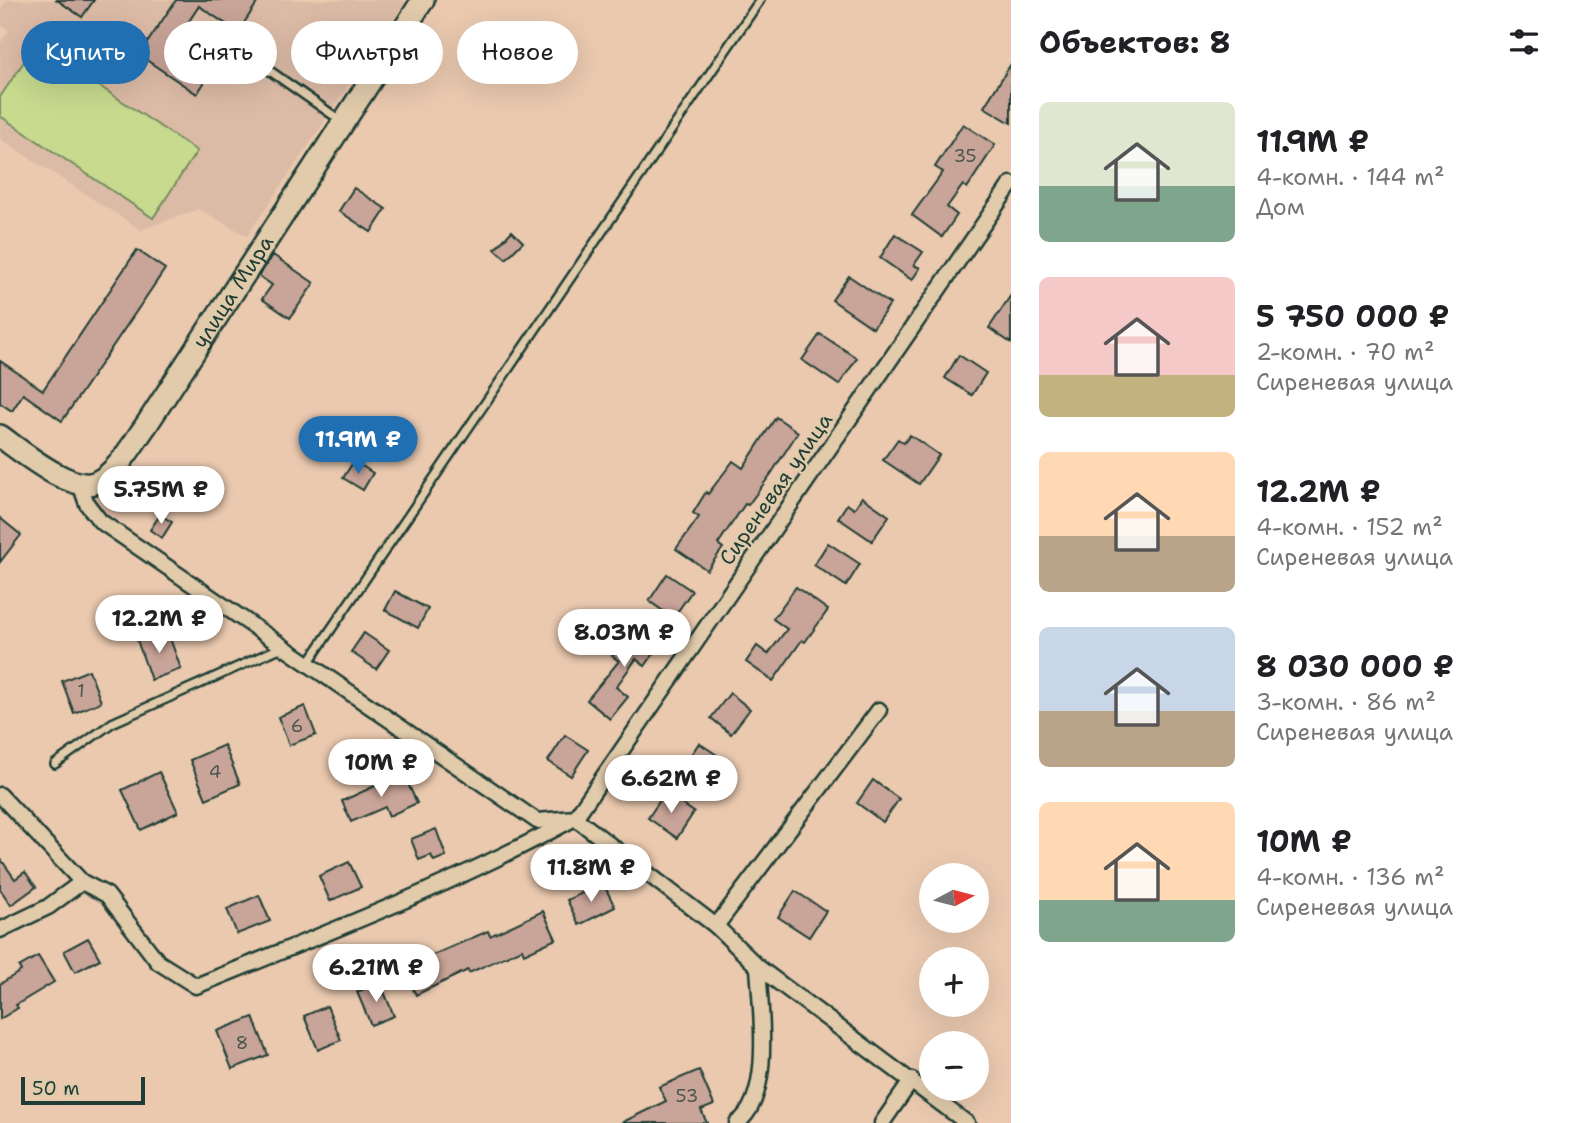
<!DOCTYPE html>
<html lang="ru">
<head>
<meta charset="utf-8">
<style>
	body { margin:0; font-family:"Shantell Sans",sans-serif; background:#f2f2f2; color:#202124; height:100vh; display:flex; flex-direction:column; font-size:26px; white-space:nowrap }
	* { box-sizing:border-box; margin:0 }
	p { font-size:23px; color:#757577 }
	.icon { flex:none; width:38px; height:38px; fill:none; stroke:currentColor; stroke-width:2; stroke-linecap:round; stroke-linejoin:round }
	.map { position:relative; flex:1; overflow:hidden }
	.panel { display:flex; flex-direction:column; background:#fff; width:560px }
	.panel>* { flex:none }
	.banner { position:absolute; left:21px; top:21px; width:665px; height:63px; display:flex; gap:14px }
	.needle { width:46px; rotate:83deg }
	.controls { position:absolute; left:919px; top:863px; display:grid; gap:14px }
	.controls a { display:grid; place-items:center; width:70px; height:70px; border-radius:50%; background:#fff; box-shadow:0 7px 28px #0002; font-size:35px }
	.scale { position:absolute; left:21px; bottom:18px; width:124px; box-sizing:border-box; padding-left:7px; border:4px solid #1f3d34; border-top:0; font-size:19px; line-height:24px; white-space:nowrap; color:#1f3d34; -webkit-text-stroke:5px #e1cbab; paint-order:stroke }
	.price { position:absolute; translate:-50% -60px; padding:0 16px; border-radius:24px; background:#fff; color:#222; font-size:23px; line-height:46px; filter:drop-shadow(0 2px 4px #0008) }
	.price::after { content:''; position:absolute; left:50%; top:42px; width:21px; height:16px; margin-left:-10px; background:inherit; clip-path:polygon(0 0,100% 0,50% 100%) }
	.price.active { background:#1f6fb2; color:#fff }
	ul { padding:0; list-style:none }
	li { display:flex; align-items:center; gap:21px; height:175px; padding:0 28px }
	li span { display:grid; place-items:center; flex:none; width:196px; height:140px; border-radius:10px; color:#555 }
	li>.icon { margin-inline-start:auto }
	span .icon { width:84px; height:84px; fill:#fffc; stroke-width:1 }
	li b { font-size:30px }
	h2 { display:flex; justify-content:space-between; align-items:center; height:84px; padding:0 28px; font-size:30px }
	.chip { padding:0 24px; border-radius:32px; background:#fff; box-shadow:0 7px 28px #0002; font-size:24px; line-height:63px }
	.chip.active { background:#1f6fb2; color:#fff }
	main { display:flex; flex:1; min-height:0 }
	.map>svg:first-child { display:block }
</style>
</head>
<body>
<main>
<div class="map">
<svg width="1011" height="1123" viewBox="0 0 1011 1123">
	<rect width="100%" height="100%" fill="#eac9af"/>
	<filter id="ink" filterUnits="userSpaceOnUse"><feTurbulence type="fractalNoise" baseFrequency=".0143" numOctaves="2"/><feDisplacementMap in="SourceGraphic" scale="14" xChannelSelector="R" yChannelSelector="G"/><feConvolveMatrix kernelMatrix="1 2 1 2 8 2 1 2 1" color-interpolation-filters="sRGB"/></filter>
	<g filter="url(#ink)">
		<polygon fill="#dcbba6" points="7,0 403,0 405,2 247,236 199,209 141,230 0,139 0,44 9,30 0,25 0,10"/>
		<polygon fill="#c8da8e" stroke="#748c61" stroke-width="2" points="36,44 197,151 153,218 0,116 0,97"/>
		<g fill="#c9a498" stroke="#1f3d34" stroke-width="2">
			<polygon points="57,0 94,0 82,17"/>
			<polygon points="176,0 259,0 238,32 199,6 176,41 214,67 197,94 139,55"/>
			<polygon points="1011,64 1011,123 984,107"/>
			<polygon points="963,124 995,145 967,188 963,185 947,207 957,215 942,237 912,215 943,172 935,167"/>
			<polygon points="354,188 386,209 371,232 339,211"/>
			<polygon points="512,231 523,242 506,259 495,249"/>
			<polygon points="895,234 923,252 914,265 920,268 912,280 880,258"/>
			<polygon points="137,250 165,269 62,421 23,394 12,411 0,403 0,361 43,390"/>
			<polygon points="273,255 314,283 290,318 262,299 272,285 259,276"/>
			<polygon points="849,276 890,304 873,328 832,300"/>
			<polygon points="1011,295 1011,343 989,328"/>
			<polygon points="820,334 857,358 839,385 802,360"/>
			<polygon points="959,355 986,373 972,395 945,378"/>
			<polygon points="776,417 798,432 771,474 748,505 745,504 718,544 723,548 707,570 676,549 699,517 693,513 706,492 708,494 733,461 743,468"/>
			<polygon points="910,435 939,455 919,484 883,460 898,439 904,443"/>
			<polygon points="354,461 373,473 363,490 343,478"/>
			<polygon points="862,497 889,516 872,541 838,518 847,504 854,509"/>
			<polygon points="160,515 172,522 162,538 150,530"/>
			<polygon points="0,518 21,535 0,562"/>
			<polygon points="828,543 860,564 846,586 814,565"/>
			<polygon points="667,574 692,591 673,618 649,601"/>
			<polygon points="796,587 828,610 805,642 802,640 773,681 746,662 757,646 768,654 787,629 773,619"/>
			<polygon points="395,591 428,609 418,628 385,610"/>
			<polygon points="634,623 662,642 645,666 636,659 616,687 628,697 610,719 587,700 619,661 612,656"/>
			<polygon points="167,630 181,669 151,680 137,640"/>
			<polygon points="364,633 389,650 376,669 351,652"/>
			<polygon points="89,670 101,702 74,713 62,681"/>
			<polygon points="730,693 750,709 731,734 711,718"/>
			<polygon points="305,706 316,735 289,745 278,717"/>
			<polygon points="565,735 588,750 571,776 548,761"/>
			<polygon points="699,743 723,759 705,787 680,771"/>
			<polygon points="224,745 240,784 206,799 190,760"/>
			<polygon points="159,772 178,812 141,830 122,790"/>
			<polygon points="403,773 417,803 389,816 385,807 351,822 342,801"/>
			<polygon points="873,780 899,799 883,822 857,803"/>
			<polygon points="665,793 694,812 677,838 648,818"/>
			<polygon points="436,829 446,856 434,861 431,855 419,860 411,839"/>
			<polygon points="0,858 15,879 25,872 36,887 11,905 0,889"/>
			<polygon points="349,862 361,887 330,901 319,876"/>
			<polygon points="603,883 615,907 579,925 567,900"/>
			<polygon points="795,891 826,911 809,937 778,917"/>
			<polygon points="259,895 270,921 237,934 227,909"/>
			<polygon points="543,911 556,939 524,954 522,949 469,973 468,970 416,995 403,968 488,931 490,936"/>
			<polygon points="88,938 100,959 75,972 64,951"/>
			<polygon points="38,956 54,982 16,1005 18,1008 0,1019 0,984 21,971 19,967"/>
			<polygon points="380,982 394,1016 371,1025 357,992"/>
			<polygon points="327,1006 341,1040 318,1050 304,1016"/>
			<polygon points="253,1017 268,1055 232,1069 217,1031"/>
			<polygon points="699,1070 714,1105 701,1110 707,1123 621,1123 666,1101 659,1087"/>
		</g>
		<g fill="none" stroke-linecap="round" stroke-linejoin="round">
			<defs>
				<g id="lane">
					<polyline points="243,52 340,120"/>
					<polyline points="308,663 760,0"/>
					<polyline points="55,764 112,723 282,647"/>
				</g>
				<g id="street">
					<polyline points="80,484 87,504 100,521 537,821 575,818 1011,184"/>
					<path d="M 0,795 L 82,882 L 107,895 L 158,962 L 196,986 C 323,934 454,885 575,818 L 716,926 L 758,967 L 967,1123"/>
					<polyline points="716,926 879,710"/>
					<polyline points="0,930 48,907 82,882"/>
					<path d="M 737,1123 C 774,1097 760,1006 758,967"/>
					<polyline points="882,1123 912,1080"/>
				</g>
				<g id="secondary">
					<path id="s1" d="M 0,436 C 20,450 72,494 97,482 C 119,471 133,443 147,424 L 423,0"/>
				</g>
			</defs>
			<use href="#lane" stroke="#1f3d34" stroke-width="12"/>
			<use href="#street" stroke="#1f3d34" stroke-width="19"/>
			<use href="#secondary" stroke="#1f3d34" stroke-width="26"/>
			<use href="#lane" stroke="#e1cbab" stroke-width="7"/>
			<use href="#street" stroke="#e1cbab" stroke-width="14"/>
			<use href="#secondary" stroke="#e1cbab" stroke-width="21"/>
		</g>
	</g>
	<g text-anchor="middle" stroke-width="5" stroke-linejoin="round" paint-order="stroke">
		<g font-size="18" fill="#4a574d">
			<text x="965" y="162">35</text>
			<text x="81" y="697">1</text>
			<text x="297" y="732">6</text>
			<text x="215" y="778">4</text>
			<text x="242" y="1049">8</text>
			<text x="687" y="1102">53</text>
		</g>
		<g font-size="21" fill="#1f3d34" stroke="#e1cbab">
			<text dy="7" stroke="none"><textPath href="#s1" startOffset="346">улица Мира</textPath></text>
			<text transform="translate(776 489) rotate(-55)" y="7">Сиреневая улица</text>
		</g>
	</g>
</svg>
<div class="controls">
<a><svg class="needle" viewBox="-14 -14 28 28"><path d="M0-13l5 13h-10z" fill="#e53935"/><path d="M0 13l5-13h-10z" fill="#757577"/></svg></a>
<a>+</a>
<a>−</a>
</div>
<div class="scale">50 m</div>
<b class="price active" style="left:358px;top:476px">11.9M ₽</b>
<b class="price" style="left:161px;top:526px">5.75M ₽</b>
<b class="price" style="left:159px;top:655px">12.2M ₽</b>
<b class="price" style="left:624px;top:669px">8.03M ₽</b>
<b class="price" style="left:381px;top:799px">10M ₽</b>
<b class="price" style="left:671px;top:815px">6.62M ₽</b>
<b class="price" style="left:591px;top:904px">11.8M ₽</b>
<b class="price" style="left:376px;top:1004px">6.21M ₽</b>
<div class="banner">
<a class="chip active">Купить</a>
<a class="chip">Снять</a>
<a class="chip">Фильтры</a>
<a class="chip">Новое</a>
</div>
</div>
<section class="panel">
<h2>Объектов: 8<svg class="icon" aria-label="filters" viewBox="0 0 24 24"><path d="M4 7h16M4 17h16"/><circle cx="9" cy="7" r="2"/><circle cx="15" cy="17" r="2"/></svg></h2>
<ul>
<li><span style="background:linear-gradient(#dfe7d0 60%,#7fa58c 0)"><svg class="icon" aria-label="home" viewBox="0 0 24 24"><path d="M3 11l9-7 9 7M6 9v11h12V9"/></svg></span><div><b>11.9M ₽</b><p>4-комн. · 144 m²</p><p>Дом</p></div></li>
<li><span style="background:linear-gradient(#f6c9c9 70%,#c2b280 0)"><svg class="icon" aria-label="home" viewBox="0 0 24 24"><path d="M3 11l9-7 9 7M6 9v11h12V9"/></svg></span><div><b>5 750 000 ₽</b><p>2-комн. · 70 m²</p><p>Сиреневая улица</p></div></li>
<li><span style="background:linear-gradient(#ffd9b3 60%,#b9a48a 0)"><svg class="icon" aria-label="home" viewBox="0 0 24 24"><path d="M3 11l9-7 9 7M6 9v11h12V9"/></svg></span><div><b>12.2M ₽</b><p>4-комн. · 152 m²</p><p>Сиреневая улица</p></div></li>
<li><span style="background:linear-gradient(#c9d6e8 60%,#b9a48a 0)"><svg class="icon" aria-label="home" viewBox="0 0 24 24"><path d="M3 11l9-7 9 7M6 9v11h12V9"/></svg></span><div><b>8 030 000 ₽</b><p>3-комн. · 86 m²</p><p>Сиреневая улица</p></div></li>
<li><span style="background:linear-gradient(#ffd9b3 70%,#7fa58c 0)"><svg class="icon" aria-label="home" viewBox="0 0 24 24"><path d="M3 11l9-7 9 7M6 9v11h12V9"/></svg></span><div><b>10M ₽</b><p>4-комн. · 136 m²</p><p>Сиреневая улица</p></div></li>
</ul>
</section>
</main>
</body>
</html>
